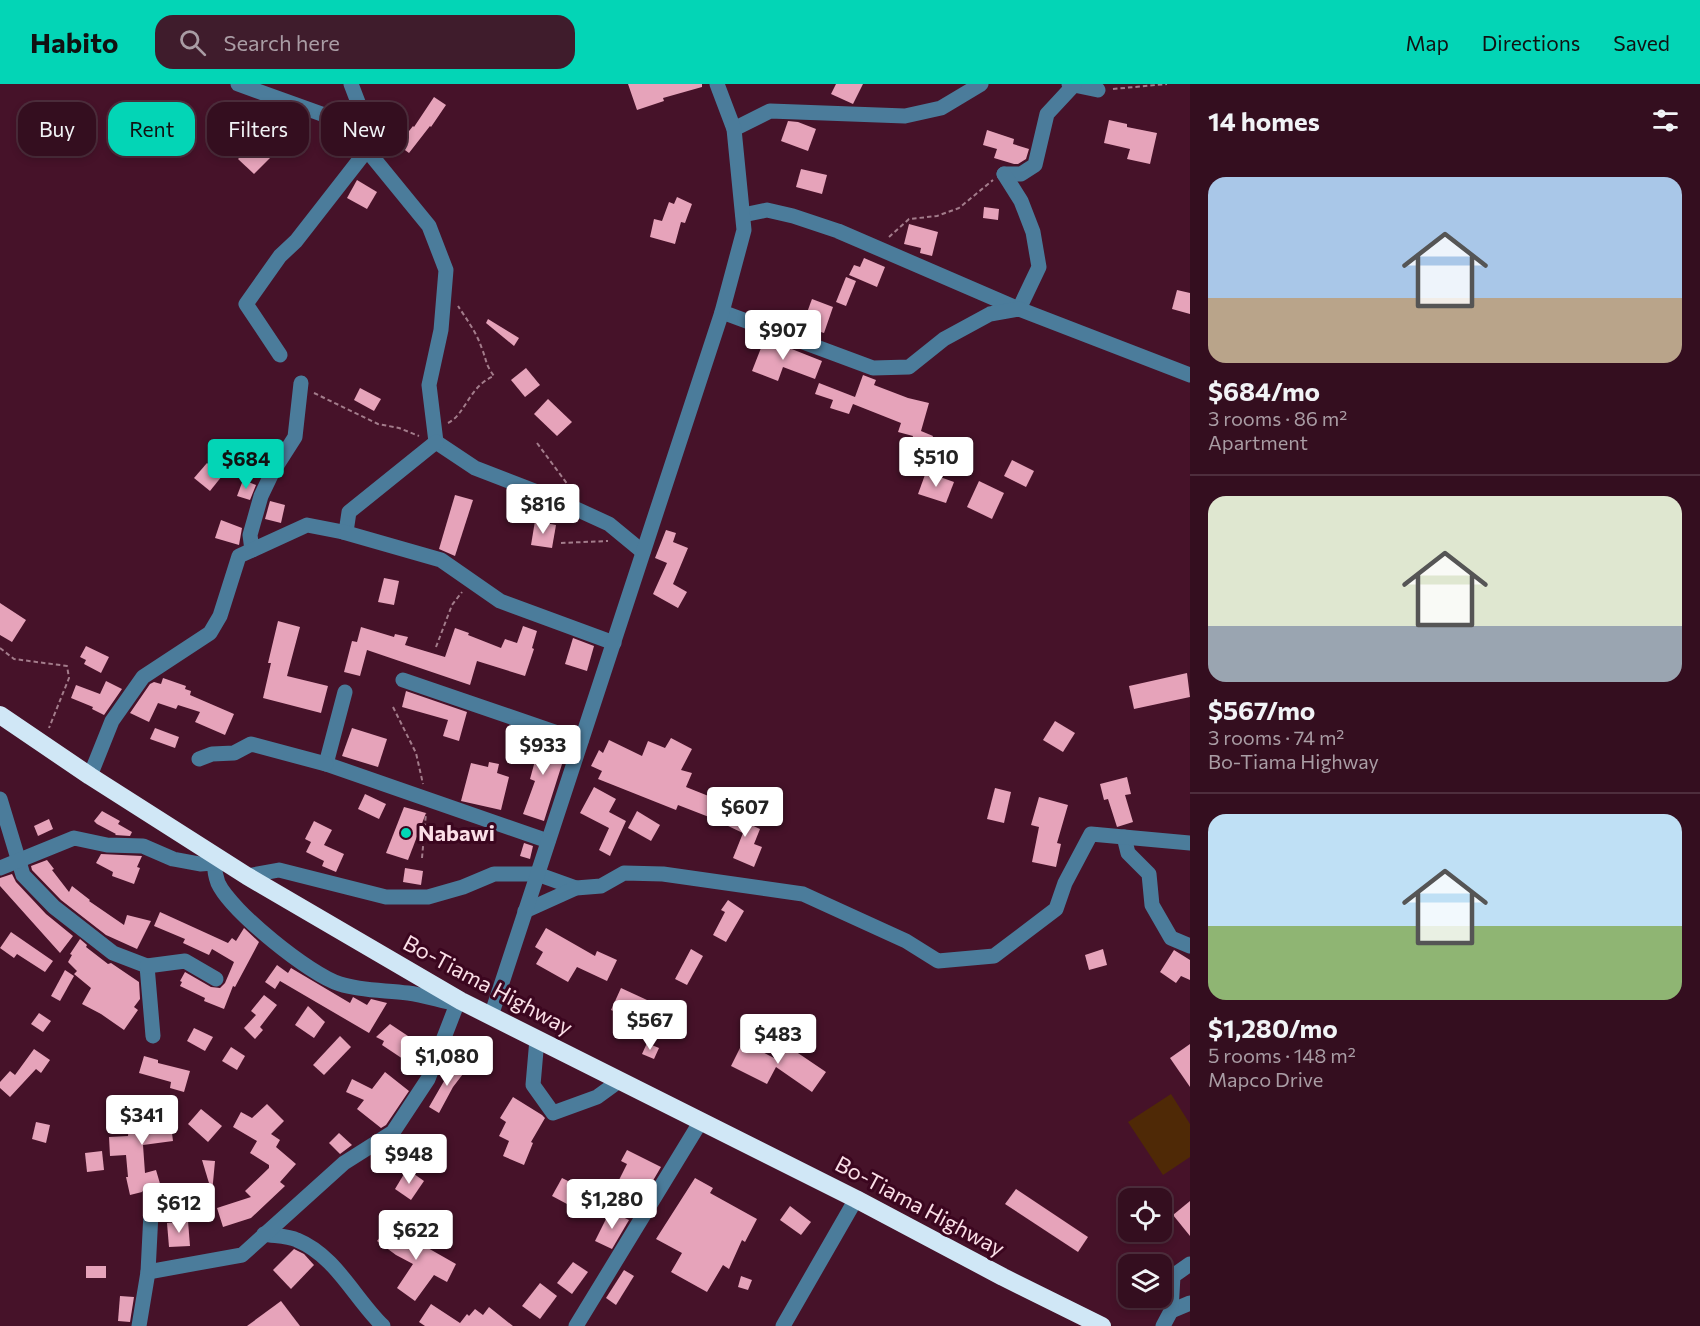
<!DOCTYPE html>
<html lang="en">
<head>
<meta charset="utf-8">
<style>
	body { margin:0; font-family:Commissioner,sans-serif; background:#3f1c2c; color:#f1f3f6; height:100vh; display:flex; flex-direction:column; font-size:22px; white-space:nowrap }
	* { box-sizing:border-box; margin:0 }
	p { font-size:20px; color:#a99ca4 }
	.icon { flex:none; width:33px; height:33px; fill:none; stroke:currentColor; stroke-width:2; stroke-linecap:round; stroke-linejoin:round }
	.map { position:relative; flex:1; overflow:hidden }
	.sheet { display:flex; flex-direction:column; background:#340e1f; width:510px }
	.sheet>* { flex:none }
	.hud { position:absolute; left:18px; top:18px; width:570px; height:54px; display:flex; gap:12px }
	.controls { position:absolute; left:1118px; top:1104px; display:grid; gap:12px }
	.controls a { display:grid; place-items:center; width:54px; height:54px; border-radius:12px; background:#340e1f; box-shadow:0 3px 9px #0003,0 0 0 2px #4e2e3d; font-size:30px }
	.price { position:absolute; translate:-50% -51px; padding:0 14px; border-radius:6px; background:#fff; color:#222; font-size:20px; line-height:39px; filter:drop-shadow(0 2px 3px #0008) }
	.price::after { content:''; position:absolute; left:50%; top:36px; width:18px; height:14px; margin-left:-9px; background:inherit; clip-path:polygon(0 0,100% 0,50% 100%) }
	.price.active { background:#03d5b6; color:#111 }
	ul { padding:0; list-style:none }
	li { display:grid; align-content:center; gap:12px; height:318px; padding:0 18px }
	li+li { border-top:2px solid #4e2e3d }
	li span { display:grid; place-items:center; height:186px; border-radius:18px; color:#555 }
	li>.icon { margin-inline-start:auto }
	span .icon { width:108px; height:108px; fill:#fffc; stroke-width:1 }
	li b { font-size:26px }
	h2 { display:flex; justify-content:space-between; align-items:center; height:72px; padding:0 18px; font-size:26px }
	.pill { padding:0 21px; border-radius:18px; background:#340e1f; box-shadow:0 3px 9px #0003,0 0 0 2px #4e2e3d; font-size:21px; line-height:54px }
	.pill.active { background:#03d5b6; color:#111 }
	header { display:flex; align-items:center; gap:36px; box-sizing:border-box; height:84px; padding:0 30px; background:#03d5b6; color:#111 }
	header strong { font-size:28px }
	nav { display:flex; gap:33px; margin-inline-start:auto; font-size:21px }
	.search { width:420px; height:54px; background:#3f1c2c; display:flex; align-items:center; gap:15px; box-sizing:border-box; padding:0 21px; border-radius:18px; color:#a99ca4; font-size:22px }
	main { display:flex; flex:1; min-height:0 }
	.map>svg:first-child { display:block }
</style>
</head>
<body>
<header>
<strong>Habito</strong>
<div class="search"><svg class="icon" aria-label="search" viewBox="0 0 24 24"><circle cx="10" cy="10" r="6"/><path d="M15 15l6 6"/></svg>Search here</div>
<nav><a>Map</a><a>Directions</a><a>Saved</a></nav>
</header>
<main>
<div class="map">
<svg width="1190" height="1242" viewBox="0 0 1190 1242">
	<rect width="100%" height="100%" fill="#461229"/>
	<polygon fill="#4f2906" points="1171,1010 1190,1040 1190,1073 1163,1091 1128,1038"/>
	<g fill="#e6a3ba">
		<polygon points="628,0 702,0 702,3 663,14 664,17 637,26"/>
		<polygon points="836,0 863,0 853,20 831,10"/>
		<polygon points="434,13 446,21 431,43 430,42 409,69 398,61 413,42 414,43"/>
		<polygon points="1109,36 1127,40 1127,43 1157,49 1150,80 1127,75 1130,65 1104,59"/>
		<polygon points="788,37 798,38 816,45 808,67 781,57"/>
		<polygon points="987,46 1014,55 1013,60 1029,65 1026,75 1018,80 1014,80 994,74 997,65 983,61"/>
		<polygon points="255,58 271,73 254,90 238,75"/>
		<polygon points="801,85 827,91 822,110 796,103"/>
		<polygon points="357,96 377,108 367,125 347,114"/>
		<polygon points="677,113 692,120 685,139 681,138 675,160 650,153 654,135 662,137 669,118 674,120"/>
		<polygon points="984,123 999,125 998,136 983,134"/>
		<polygon points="909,140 938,148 932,172 920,169 921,164 904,160"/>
		<polygon points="864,174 885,183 877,203 849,191 854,181 860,183"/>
		<polygon points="846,193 856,197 846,222 836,218"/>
		<polygon points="1177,206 1190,209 1190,230 1172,225"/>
		<polygon points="812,215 833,223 824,249 802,242"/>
		<polygon points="488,235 519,254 514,262 486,239"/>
		<polygon points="759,252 822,277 815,295 783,283 778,297 752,287 761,264 756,262"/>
		<polygon points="526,284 540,301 525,313 511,296"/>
		<polygon points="863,291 876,296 874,301 908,314 929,319 921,347 933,352 928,366 911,359 913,352 898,348 901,339 853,320 849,330 830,324 833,316 815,310 819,299 855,313"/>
		<polygon points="360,304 381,315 374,327 354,316"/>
		<polygon points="548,315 572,338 557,352 534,330"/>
		<polygon points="1012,376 1034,387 1026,403 1004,392"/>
		<polygon points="207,379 222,392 210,407 194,394"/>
		<polygon points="926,388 954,398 946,419 918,410"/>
		<polygon points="243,396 256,401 250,416 237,412"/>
		<polygon points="979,397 1004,409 992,435 967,423"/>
		<polygon points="455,411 473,416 455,472 439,465"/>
		<polygon points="270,417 285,421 281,439 265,435"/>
		<polygon points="221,436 242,444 239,461 215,454"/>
		<polygon points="535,437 556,441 552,464 531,461"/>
		<polygon points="666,446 676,449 673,458 688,464 673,500 687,508 678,524 653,510 667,479 655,474"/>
		<polygon points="384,494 399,497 394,521 378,518"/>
		<polygon points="0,519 26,536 12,558 0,551"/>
		<polygon points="278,537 300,543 287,592 328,602 321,629 263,614 271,579 268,579"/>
		<polygon points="523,542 537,547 532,564 534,565 525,592 477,577 470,601 367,566 360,592 344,588 352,557 357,558 361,543 394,553 395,550 408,553 405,561 445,573 455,544 469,549 468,551 501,564 505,555 517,559"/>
		<polygon points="573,554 594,562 587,587 565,580"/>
		<polygon points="86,562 109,573 101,589 84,580 86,576 80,573"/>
		<polygon points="1187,589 1190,613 1134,625 1129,602"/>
		<polygon points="163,594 186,602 185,605 191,607 190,611 234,630 225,651 195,638 200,628 178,621 176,625 158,619 149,638 130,629 150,600 154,598 161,600"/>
		<polygon points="106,597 122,605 104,631 92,625 93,623 71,614 76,601 100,610"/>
		<polygon points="406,607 467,628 459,657 443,652 448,636 402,623"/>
		<polygon points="1055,637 1075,649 1063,668 1043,656"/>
		<polygon points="155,644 179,653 175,664 150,655"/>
		<polygon points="352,644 387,655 378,683 342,672"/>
		<polygon points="530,650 563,661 559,676 563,677 544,737 523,730 535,697 530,695 538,666 526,663"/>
		<polygon points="671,654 692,665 681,686 692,689 686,703 716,715 709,733 678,721 676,726 598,695 602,687 591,682 599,666 603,669 609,656 642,672 648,657 665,664"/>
		<polygon points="489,678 499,680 497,689 509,693 501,726 461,717 471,679 488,683"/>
		<polygon points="1127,693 1131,710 1125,711 1133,738 1117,743 1108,715 1104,716 1100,700"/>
		<polygon points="594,703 616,715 609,728 626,737 610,772 599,766 609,744 580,729"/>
		<polygon points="995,704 1011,708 1004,739 987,735"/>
		<polygon points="365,710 386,720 379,735 358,725"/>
		<polygon points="1039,713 1068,721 1057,759 1061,760 1056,783 1032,778 1039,743 1031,741"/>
		<polygon points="404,723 426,729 408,776 386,769"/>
		<polygon points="734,724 752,733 749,740 760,745 754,760 762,763 754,783 733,774 743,749 726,741"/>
		<polygon points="102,727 120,737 118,740 132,748 130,752 115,751 116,750 97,740 94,737"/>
		<polygon points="637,727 660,741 651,757 628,744"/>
		<polygon points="49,735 53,745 38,752 34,742"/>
		<polygon points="314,737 332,746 324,761 344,770 336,788 322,782 324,777 306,768 311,758 305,755"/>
		<polygon points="524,759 533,762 530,775 520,772"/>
		<polygon points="101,770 142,772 137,783 140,784 134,800 112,792 113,788 96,779"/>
		<polygon points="47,776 54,785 52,786 69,808 72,802 90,816 89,817 124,841 127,831 151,837 137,865 106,851 61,816 32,786 31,782"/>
		<polygon points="405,784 423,787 421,801 403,798"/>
		<polygon points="12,790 16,798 46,830 73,852 60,869 0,802 0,794"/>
		<polygon points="728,816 744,827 726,858 713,851 725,828 721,826"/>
		<polygon points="160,828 228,859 232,854 236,857 244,844 259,858 235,903 233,902 224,925 204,917 205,914 180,902 182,898 180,897 185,888 211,903 220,904 225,899 234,878 212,865 209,871 183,859 185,855 154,842"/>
		<polygon points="546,844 595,872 597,867 617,876 607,897 577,883 568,898 536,880 543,868 535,863"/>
		<polygon points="11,848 53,877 45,888 17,870 14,874 0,864"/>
		<polygon points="80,855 87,861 86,863 108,880 111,879 139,898 140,915 134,923 138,926 124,946 101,930 82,920 91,904 74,890 77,887 68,878 72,871 70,870"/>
		<polygon points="691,865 703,872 687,901 675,895"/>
		<polygon points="1103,865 1107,881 1089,886 1085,871"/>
		<polygon points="1174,866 1190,876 1190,896 1181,892 1176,899 1160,888"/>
		<polygon points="277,881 288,889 291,884 350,919 353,913 367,921 371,915 387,919 369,949 280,897 275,905 265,898"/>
		<polygon points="65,886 74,892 60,917 51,912"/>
		<polygon points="621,904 647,916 637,937 611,926"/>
		<polygon points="264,911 277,921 260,943 263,946 255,955 244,944 256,931 251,927"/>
		<polygon points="308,922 325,938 314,954 295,941"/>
		<polygon points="39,929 51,937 43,948 31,940"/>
		<polygon points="390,940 429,966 421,987 382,961 384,957 376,953"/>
		<polygon points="194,944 213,953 205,967 187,957"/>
		<polygon points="340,952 351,963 324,991 313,981"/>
		<polygon points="786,952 796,958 792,965 826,988 812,1008 776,983 767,1000 731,982 743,958 774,974"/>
		<polygon points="647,959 659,964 654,975 642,970"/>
		<polygon points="1190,960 1190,1003 1170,974"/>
		<polygon points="231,963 245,972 237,986 222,977"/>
		<polygon points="34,965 50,976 41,989 36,985 10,1013 0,1004 0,998 10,987 15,991"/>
		<polygon points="144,972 158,976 158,979 190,987 184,1008 170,1004 171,998 139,989"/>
		<polygon points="455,978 466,986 453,1003 439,1029 429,1023"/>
		<polygon points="385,988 409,1007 386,1041 381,1044 357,1025 364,1016 346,1008 352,995 372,1005"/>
		<polygon points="513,1013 542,1031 545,1034 531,1058 533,1059 524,1081 503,1072 509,1057 499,1052 506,1038 500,1034"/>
		<polygon points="267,1020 284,1037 271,1050 280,1056 276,1063 296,1080 280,1098 285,1102 251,1134 223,1143 217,1124 251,1113 245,1107 269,1084 269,1081 250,1069 257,1057 233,1043 241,1028 252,1034"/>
		<polygon points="201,1025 222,1042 208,1058 188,1040"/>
		<polygon points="169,1026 173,1057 143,1061 145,1089 156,1086 161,1103 153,1099 148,1100 142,1108 130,1111 126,1093 128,1093 126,1071 110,1072 109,1053 128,1052 130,1029"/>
		<polygon points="36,1038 50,1041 46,1059 32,1055"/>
		<polygon points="339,1049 352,1061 340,1070 329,1059"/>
		<polygon points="627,1066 661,1083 641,1117 615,1104 627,1080 621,1077"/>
		<polygon points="102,1067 104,1086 87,1088 85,1069"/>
		<polygon points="202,1076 215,1077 212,1109"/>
		<polygon points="407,1085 424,1097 411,1116 395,1105"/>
		<polygon points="562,1094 576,1101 567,1120 552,1112"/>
		<polygon points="695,1094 713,1104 710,1109 757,1135 745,1158 742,1156 729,1185 723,1181 707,1208 671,1188 682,1169 656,1155"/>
		<polygon points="1016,1105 1088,1153 1078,1168 1005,1120"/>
		<polygon points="1190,1117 1190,1152 1173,1131"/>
		<polygon points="790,1122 811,1138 801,1151 780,1136"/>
		<polygon points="610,1127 629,1136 612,1165 595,1157"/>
		<polygon points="188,1137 190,1162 169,1163 167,1139"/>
		<polygon points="392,1138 406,1149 405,1151 456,1180 447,1198 434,1191 415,1217 397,1204 413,1180 396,1171 377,1157"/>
		<polygon points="294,1165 304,1170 314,1181 291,1205 273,1186"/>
		<polygon points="573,1178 588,1188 572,1210 557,1199"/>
		<rect x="86" y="1182" width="20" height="12"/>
		<polygon points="624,1186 634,1192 616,1221 606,1214"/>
		<polygon points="741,1192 752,1196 748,1206 738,1203"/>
		<polygon points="540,1199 557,1212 540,1235 522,1222"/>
		<polygon points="120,1212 134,1213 130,1238 118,1237"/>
		<polygon points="281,1217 300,1242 247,1242"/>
		<polygon points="431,1220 460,1239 467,1230 469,1232 475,1225 483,1231 489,1223 513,1242 425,1242 419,1238"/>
	</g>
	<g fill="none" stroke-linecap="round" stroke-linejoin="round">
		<g stroke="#a37c8b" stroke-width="2" stroke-dasharray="4.5 3" stroke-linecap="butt">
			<polyline points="1113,5 1167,0"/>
			<polyline points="889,153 909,135 937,132 959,124 993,96"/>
			<polyline points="314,309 378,340 399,344 419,352"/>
			<path d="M 448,339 C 466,330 469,302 494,292 C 485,280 487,277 482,265 C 477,249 467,236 458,222"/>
			<polyline points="537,359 568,401 569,406"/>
			<polyline points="561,459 608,457"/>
			<polyline points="436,563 452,521 462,508"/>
			<polyline points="0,564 14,575 67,582 69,594 49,644"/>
			<polyline points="393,623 416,669 423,700"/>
			<polyline points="422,774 426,729"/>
		</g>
		<g stroke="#4b7c9b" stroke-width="15">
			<polyline points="238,0 344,38 429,142 446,186 441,246 429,301 436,358 475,384 550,413 609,440 643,468"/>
			<polyline points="1069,0 1098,6"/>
			<polyline points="734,45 770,27 905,32 941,24 981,0"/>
			<polyline points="1004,90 1021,90 1035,81 1047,30 1074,1"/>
			<polyline points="743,131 767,126 793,132 838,147 1019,225 1039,183 1033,148 1021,117 1004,90"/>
			<polyline points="722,228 873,284 909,283 944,255 990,230 1019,225 1190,291"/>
			<polyline points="280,271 246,220 280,172 296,157 367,66 366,39 351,0"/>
			<polyline points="343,448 346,448 349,428 436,358"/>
			<polyline points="252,466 250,451 261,412 272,389 295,353 301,299"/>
			<polyline points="403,596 581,657"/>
			<polyline points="345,608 326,680 548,757"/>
			<polyline points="199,675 212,670 234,669 251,660 326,680"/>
			<polyline points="90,692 112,637 143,593 210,549 220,532 239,472 307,441 343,448 441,476 500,517 614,559"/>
			<polyline points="0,715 23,791 54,823 113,869 147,882 153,952"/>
			<polyline points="1124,753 1128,769 1149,790 1152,821 1171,854 1190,862"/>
			<path d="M 215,772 C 214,780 215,791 218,799 C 231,827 310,891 340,900 C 362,907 385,906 408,909 C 424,911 441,917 457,920 L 461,917"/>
			<polyline points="0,784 74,754 107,761 143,762 173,775 200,780 214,779"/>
			<polyline points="247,792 279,786 386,813 428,813 463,803 494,790 537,790 576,804"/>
			<polyline points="525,827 576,804 601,802 624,789 663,790 803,810 906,857 938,877 994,872 1056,825 1065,799 1091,750 1190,759"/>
			<polyline points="147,882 185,877 216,895"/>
			<polyline points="491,932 722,228 744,146 734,45 717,0"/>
			<polyline points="537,955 533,1001 553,1029 597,1013 619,997"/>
			<path d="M 264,1150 C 275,1152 288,1152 297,1156 C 336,1172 354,1214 383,1242"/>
			<polyline points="148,1188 242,1171 344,1079 393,1048 428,995 457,920"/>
			<polyline points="1171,1227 1190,1219"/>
			<polyline points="139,1242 148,1188 152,1109"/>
			<polyline points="576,1242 701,1037"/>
			<polyline points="783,1242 856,1115"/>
			<polyline points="1163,1242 1171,1227 1173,1192 1190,1180"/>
		</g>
		<polyline stroke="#d0e7f6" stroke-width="18" points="0,631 90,692 247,792 461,917 856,1115 1003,1193 1102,1242"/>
	</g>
	<circle fill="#03d5b6" stroke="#3b061f" stroke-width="2" cx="406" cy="749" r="6"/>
	<g text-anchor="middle" stroke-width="6" stroke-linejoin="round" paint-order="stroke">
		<g font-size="22" font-weight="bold" fill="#fbdfe7" stroke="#3b061f" text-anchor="start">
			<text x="418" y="757">Nabawi</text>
		</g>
		<g font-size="22" fill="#fbdfe7" stroke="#3b061f">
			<text transform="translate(488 901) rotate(28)" y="8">Bo-Tiama Highway</text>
			<text transform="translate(920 1122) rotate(28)" y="8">Bo-Tiama Highway</text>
		</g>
	</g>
</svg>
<div class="controls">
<a><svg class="icon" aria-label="locate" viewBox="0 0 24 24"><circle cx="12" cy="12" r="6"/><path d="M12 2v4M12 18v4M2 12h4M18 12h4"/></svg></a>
<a><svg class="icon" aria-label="layers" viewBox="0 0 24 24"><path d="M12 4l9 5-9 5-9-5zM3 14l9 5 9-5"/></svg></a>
</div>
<b class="price" style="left:783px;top:277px">$907</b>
<b class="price" style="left:936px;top:404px">$510</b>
<b class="price active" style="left:246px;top:406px">$684</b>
<b class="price" style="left:543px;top:451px">$816</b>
<b class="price" style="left:543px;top:692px">$933</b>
<b class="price" style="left:745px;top:754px">$607</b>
<b class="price" style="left:650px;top:967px">$567</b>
<b class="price" style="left:778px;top:981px">$483</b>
<b class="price" style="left:447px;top:1003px">$1,080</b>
<b class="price" style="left:142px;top:1062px">$341</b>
<b class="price" style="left:409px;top:1101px">$948</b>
<b class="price" style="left:612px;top:1146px">$1,280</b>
<b class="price" style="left:179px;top:1150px">$612</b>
<b class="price" style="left:416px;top:1177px">$622</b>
<div class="hud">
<a class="pill">Buy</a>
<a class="pill active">Rent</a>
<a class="pill">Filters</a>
<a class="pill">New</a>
</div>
</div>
<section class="sheet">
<h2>14 homes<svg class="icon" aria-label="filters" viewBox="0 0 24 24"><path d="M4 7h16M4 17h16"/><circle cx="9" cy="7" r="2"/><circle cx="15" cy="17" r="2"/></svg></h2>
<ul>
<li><span style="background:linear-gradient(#a9c7e8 65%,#b9a48a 0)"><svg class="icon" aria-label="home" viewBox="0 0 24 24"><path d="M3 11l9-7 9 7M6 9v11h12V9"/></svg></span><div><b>$684/mo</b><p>3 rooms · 86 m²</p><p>Apartment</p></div></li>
<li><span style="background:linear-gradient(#dfe7d0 70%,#9aa5b1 0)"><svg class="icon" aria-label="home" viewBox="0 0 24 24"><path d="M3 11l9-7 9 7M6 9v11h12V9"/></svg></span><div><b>$567/mo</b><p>3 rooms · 74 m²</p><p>Bo-Tiama Highway</p></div></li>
<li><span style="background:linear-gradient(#bfe0f5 60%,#8fb573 0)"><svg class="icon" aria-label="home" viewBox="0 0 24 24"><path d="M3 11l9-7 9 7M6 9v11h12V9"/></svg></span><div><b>$1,280/mo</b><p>5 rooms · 148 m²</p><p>Mapco Drive</p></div></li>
</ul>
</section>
</main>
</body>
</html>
